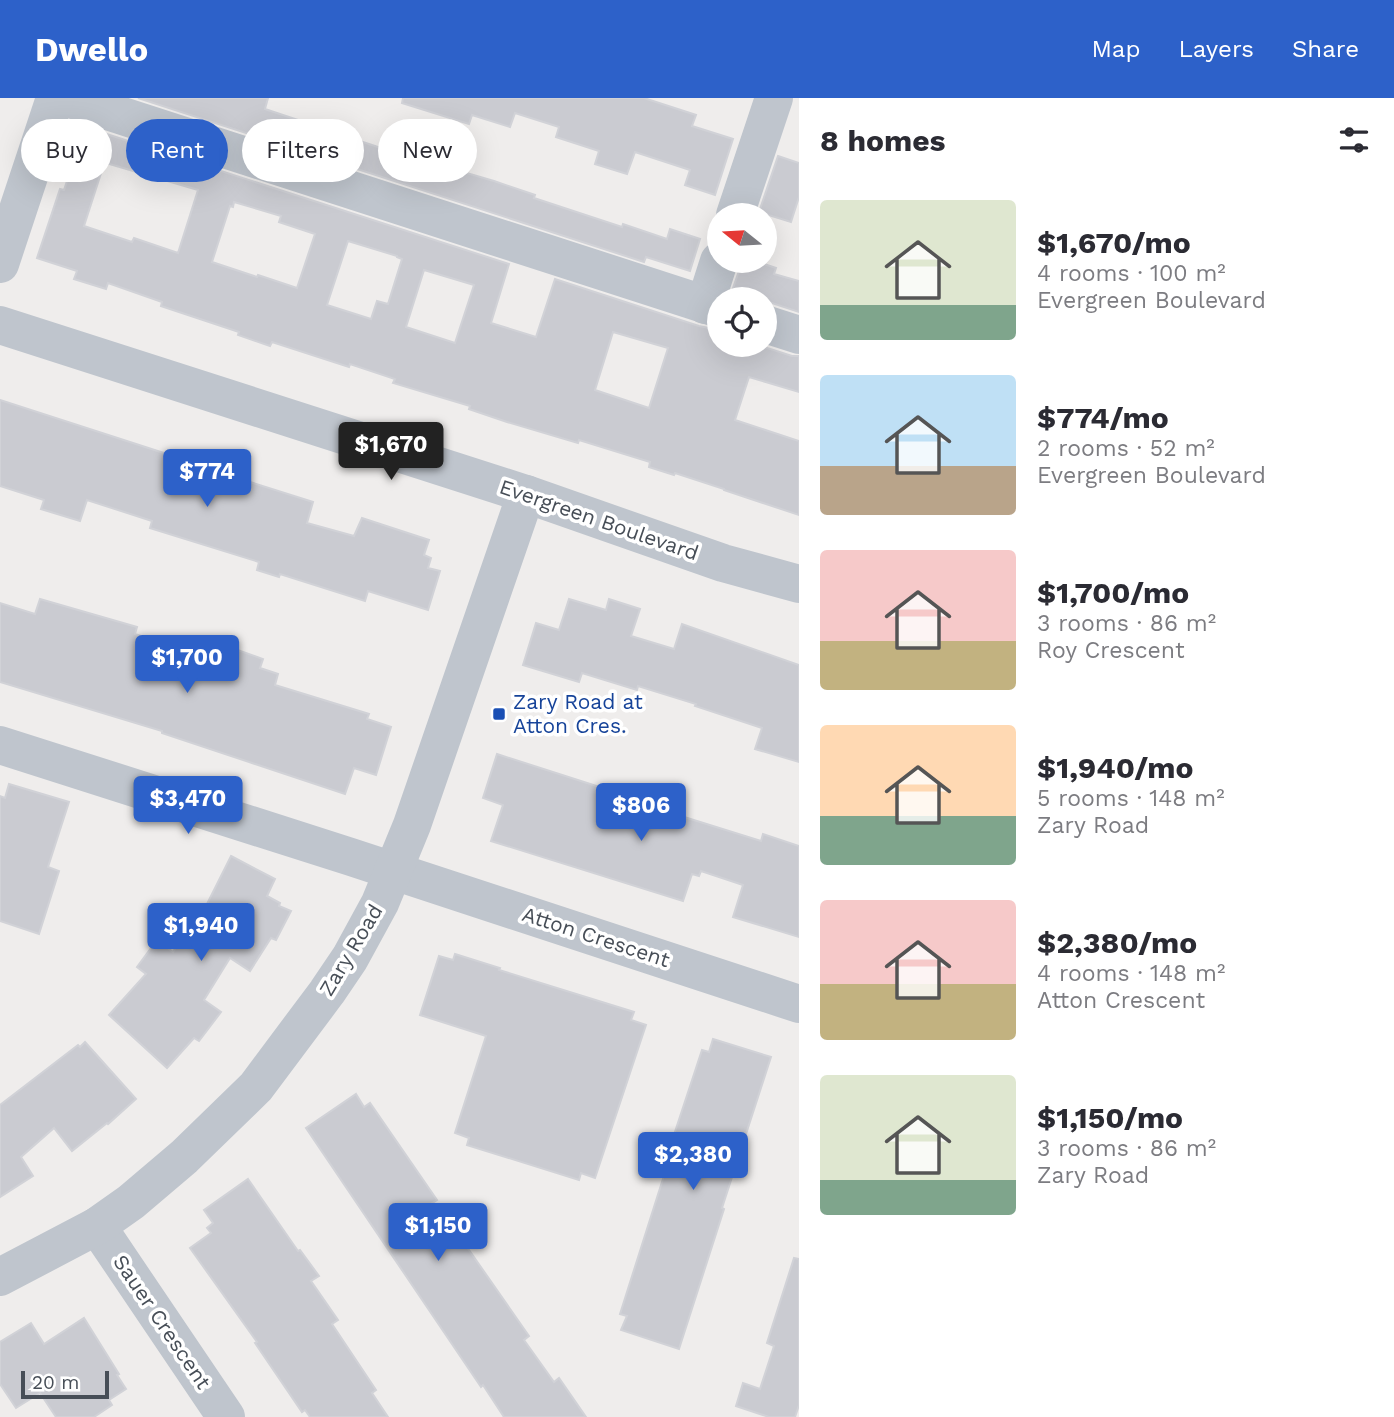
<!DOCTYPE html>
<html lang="en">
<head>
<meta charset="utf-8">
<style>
	body { margin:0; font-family:"Work Sans",sans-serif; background:#f2f2f3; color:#2b2b33; height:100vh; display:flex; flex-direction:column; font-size:26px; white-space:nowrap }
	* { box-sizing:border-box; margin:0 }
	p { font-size:23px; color:#7c7c81 }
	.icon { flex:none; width:38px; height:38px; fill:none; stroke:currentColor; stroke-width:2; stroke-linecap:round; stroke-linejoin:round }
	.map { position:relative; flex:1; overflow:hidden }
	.sheet { display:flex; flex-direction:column; background:#fff; width:595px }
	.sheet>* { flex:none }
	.top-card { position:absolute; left:21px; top:21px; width:665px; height:63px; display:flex; gap:14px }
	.needle { width:46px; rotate:288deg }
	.fabs { position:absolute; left:707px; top:105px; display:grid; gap:14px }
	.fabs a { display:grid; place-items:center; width:70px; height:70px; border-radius:50%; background:#fff; box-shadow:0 7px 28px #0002; font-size:35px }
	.scale { position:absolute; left:21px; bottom:18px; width:88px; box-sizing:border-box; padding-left:7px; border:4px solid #474e57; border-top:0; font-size:19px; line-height:24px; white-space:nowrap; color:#474e57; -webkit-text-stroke:5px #fff; paint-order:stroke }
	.price { position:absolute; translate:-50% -60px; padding:0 16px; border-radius:7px; background:#2d61c9; color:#fff; font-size:23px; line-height:46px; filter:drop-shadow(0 2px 4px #0008) }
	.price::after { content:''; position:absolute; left:50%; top:42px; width:21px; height:16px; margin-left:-10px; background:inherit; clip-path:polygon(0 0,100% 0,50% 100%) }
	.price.current { background:#222; color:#fff }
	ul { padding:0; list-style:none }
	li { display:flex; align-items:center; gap:21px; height:175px; padding:0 21px }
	li span { display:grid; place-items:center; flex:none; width:196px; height:140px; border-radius:7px; color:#555 }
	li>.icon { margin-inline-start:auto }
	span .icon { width:84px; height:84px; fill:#fffc; stroke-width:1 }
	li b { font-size:30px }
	h2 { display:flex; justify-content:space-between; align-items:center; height:84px; padding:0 21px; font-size:30px }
	.pill { padding:0 24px; border-radius:32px; background:#fff; box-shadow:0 7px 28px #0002; font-size:24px; line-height:63px }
	.pill.current { background:#2d61c9; color:#fff }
	header { display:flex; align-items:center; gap:42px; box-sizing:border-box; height:98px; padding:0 35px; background:#2d61c9; color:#fff }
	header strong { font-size:33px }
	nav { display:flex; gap:38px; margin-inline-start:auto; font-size:24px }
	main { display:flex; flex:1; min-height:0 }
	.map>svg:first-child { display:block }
</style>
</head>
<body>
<header>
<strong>Dwello</strong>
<nav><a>Map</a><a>Layers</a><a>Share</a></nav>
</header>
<main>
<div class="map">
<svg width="799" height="1319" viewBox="0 0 799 1319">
	<rect width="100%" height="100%" fill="#efedec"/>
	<g fill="#cacbd1" stroke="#d1d2d7" stroke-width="2" fill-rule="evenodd">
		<polygon points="138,0 268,0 265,11 313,27 314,24 343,33 342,37 426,65 426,63 494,83 535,97 534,100 622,129 623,126 667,141 670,131 700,141 690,173 646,159 644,164"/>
		<polygon points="403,0 644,0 696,17 692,28 733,41 715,97 685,87 690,72 635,54 627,76 595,66 599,53 556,39 559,29 515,15 510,29 472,17 469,26 402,5"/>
		<path d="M 85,29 L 509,166 L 491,225 L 536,239 L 555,181 L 699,228 L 719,232 L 719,247 L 758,247 L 792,258 L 799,258 L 799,294 L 749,279 L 735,322 L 799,343 L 799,417 L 724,392 L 724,391 L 675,375 L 674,377 L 649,369 L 650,364 L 579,342 L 578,345 L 507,324 L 469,311 L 470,308 L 393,285 L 395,281 L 350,266 L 349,269 L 272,244 L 270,248 L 238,237 L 239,234 L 161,208 L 162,204 L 108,185 L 106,191 L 74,181 L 77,173 L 37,160 L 60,91 L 64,92 ZM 106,65 L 198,92 L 178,155 L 134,140 L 132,144 L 84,128 L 104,66 L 105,67 ZM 234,104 L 281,118 L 279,124 L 315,136 L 297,190 L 258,177 L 257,179 L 212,164 L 230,108 L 233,109 ZM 348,143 L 397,158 L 397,159 L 402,161 L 388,206 L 377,203 L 371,221 L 327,207 ZM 424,172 L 474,187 L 455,245 L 406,229 ZM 613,234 L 668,250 L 649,310 L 595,292 Z"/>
		<polygon points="778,58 799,65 799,99 791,124 759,114"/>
		<polygon points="740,163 755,163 776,170 774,176 799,183 799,214 772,205 765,205 765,201 749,201 736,197 733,190 740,170"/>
		<polygon points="0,302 204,368 200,381 243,395 247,383 313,404 307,425 354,438 362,420 429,442 424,457 431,460 428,470 440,473 428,512 368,493 365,503 280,476 279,479 257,472 259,464 150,430 152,423 87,402 80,423 41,411 44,402 0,388"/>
		<polygon points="40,501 137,529 135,536 153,542 153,544 222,566 224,560 228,561 232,550 263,561 260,570 278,576 275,587 369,616 367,621 391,629 376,677 354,670 345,696 162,635 162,633 0,584 0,505 35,516"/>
		<polygon points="569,501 606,512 609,501 640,511 631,538 674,551 682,526 799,567 799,664 755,651 762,630 695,608 696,606 638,588 637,592 582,575 579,584 523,567 536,525 559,532"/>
		<polygon points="497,656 612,693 611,698 680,720 681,718 761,743 763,736 799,748 799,839 733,819 743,787 701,773 699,778 692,776 683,803 491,743 503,707 483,700"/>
		<polygon points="9,686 69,704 48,769 59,773 39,836 0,823 0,698 5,700"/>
		<polygon points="231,758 275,781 267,798 280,805 279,808 291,813 276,842 271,840 250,873 230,860 204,902 221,914 199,943 194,940 167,970 109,917 146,876 137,869 157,842 173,854 200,810 204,812"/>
		<polygon points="455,856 500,870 499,872 634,914 631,922 646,927 595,1080 581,1075 579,1082 467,1047 469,1040 455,1035 486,938 420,917 439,858 453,862"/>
		<polygon points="713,941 771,959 722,1110 724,1111 679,1251 621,1232 627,1218 620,1216 668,1065 665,1064 702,952 709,954"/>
		<polygon points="85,944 136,1001 108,1026 107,1025 72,1053 54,1030 21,1059 33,1078 0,1099 0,1007 78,947 80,949"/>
		<polygon points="356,996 364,1009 370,1005 437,1102 431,1106 458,1145 462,1142 529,1238 524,1242 554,1284 559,1280 586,1319 504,1319 483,1287 481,1289 306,1030"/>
		<polygon points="248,1081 298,1153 300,1152 319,1178 311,1183 338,1222 332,1226 376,1292 372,1295 388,1319 310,1319 305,1312 302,1314 255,1245 257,1244 190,1150 211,1135 207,1130 213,1125 204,1112"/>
		<polygon points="794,1160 799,1161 799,1307 795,1319 769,1319 736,1308 743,1285 760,1291 774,1248 767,1245"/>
		<polygon points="84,1220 119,1276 117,1277 126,1291 109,1302 112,1307 94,1319 56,1319 40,1295 16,1310 0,1286 0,1244 31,1225 44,1246"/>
	</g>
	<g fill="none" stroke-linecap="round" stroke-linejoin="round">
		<g stroke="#bfc5cd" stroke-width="38">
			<polyline points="67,0 719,211"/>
			<polyline points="735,117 774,0"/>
			<polyline points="0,166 55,0"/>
			<polyline points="705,207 719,163"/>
			<polyline points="765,226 799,237"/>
			<polyline points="0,227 526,396 723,465 799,486"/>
			<polyline points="0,647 351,759 799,906"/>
			<polyline points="97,1128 226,1319"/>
			<polyline points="0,1179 97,1128 131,1104 184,1059 256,989 327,894 350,860 380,805 412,727 526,396"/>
		</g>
	</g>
	<rect fill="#1a4fb4" stroke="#fff" stroke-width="2.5" x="492" y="609" width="14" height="14" rx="3.5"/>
	<g text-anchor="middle" stroke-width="7" stroke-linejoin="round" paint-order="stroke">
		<g font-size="21" fill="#474e57" stroke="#fff">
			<text transform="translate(599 422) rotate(19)" y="7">Evergreen Boulevard</text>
			<text transform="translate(596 839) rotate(18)" y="7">Atton Crescent</text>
			<text transform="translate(351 852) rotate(-59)" y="7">Zary Road</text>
			<text transform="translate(162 1224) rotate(56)" y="7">Sauer Crescent</text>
		</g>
		<g font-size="21" fill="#164399" stroke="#fff" text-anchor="start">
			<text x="513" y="611">Zary Road at<tspan x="513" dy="24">Atton Cres.</tspan></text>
		</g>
	</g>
</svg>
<div class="fabs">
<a><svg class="needle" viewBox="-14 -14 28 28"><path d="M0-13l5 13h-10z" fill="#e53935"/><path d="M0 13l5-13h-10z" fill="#7c7c81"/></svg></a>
<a><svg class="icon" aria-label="locate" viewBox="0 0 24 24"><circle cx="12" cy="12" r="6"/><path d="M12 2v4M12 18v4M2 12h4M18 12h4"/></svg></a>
</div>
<div class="scale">20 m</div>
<b class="price current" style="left:391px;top:384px">$1,670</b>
<b class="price" style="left:207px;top:411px">$774</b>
<b class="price" style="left:187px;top:597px">$1,700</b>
<b class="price" style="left:188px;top:738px">$3,470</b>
<b class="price" style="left:641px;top:745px">$806</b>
<b class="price" style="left:201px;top:865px">$1,940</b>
<b class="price" style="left:693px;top:1094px">$2,380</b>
<b class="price" style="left:438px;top:1165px">$1,150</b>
<div class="top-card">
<a class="pill">Buy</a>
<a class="pill current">Rent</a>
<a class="pill">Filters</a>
<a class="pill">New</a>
</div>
</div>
<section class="sheet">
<h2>8 homes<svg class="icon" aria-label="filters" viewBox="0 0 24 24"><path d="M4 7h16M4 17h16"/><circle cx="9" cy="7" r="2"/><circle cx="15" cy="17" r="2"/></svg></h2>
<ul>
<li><span style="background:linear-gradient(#dfe7d0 75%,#7fa58c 0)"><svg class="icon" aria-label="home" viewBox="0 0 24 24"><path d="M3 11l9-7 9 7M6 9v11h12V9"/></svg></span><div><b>$1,670/mo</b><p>4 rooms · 100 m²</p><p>Evergreen Boulevard</p></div></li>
<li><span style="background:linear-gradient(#bfe0f5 65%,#b9a48a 0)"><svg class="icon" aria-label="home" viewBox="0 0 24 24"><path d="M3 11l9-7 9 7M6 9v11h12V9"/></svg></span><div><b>$774/mo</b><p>2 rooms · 52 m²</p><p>Evergreen Boulevard</p></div></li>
<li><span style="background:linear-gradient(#f6c9c9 65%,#c2b280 0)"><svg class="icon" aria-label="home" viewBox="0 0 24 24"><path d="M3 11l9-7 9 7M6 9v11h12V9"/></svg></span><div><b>$1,700/mo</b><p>3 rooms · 86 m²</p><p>Roy Crescent</p></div></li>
<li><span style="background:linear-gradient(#ffd9b3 65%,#7fa58c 0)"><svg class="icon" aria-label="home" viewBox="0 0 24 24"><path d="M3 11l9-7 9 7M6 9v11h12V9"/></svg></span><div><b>$1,940/mo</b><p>5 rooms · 148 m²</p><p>Zary Road</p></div></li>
<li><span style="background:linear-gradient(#f6c9c9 60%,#c2b280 0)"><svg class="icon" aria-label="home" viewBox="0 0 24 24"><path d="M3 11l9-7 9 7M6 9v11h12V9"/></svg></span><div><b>$2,380/mo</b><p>4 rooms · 148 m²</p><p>Atton Crescent</p></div></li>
<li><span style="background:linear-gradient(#dfe7d0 75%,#7fa58c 0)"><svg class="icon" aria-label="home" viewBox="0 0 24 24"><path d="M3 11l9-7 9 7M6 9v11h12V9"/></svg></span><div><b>$1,150/mo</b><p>3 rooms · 86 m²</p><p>Zary Road</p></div></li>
</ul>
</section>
</main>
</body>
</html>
